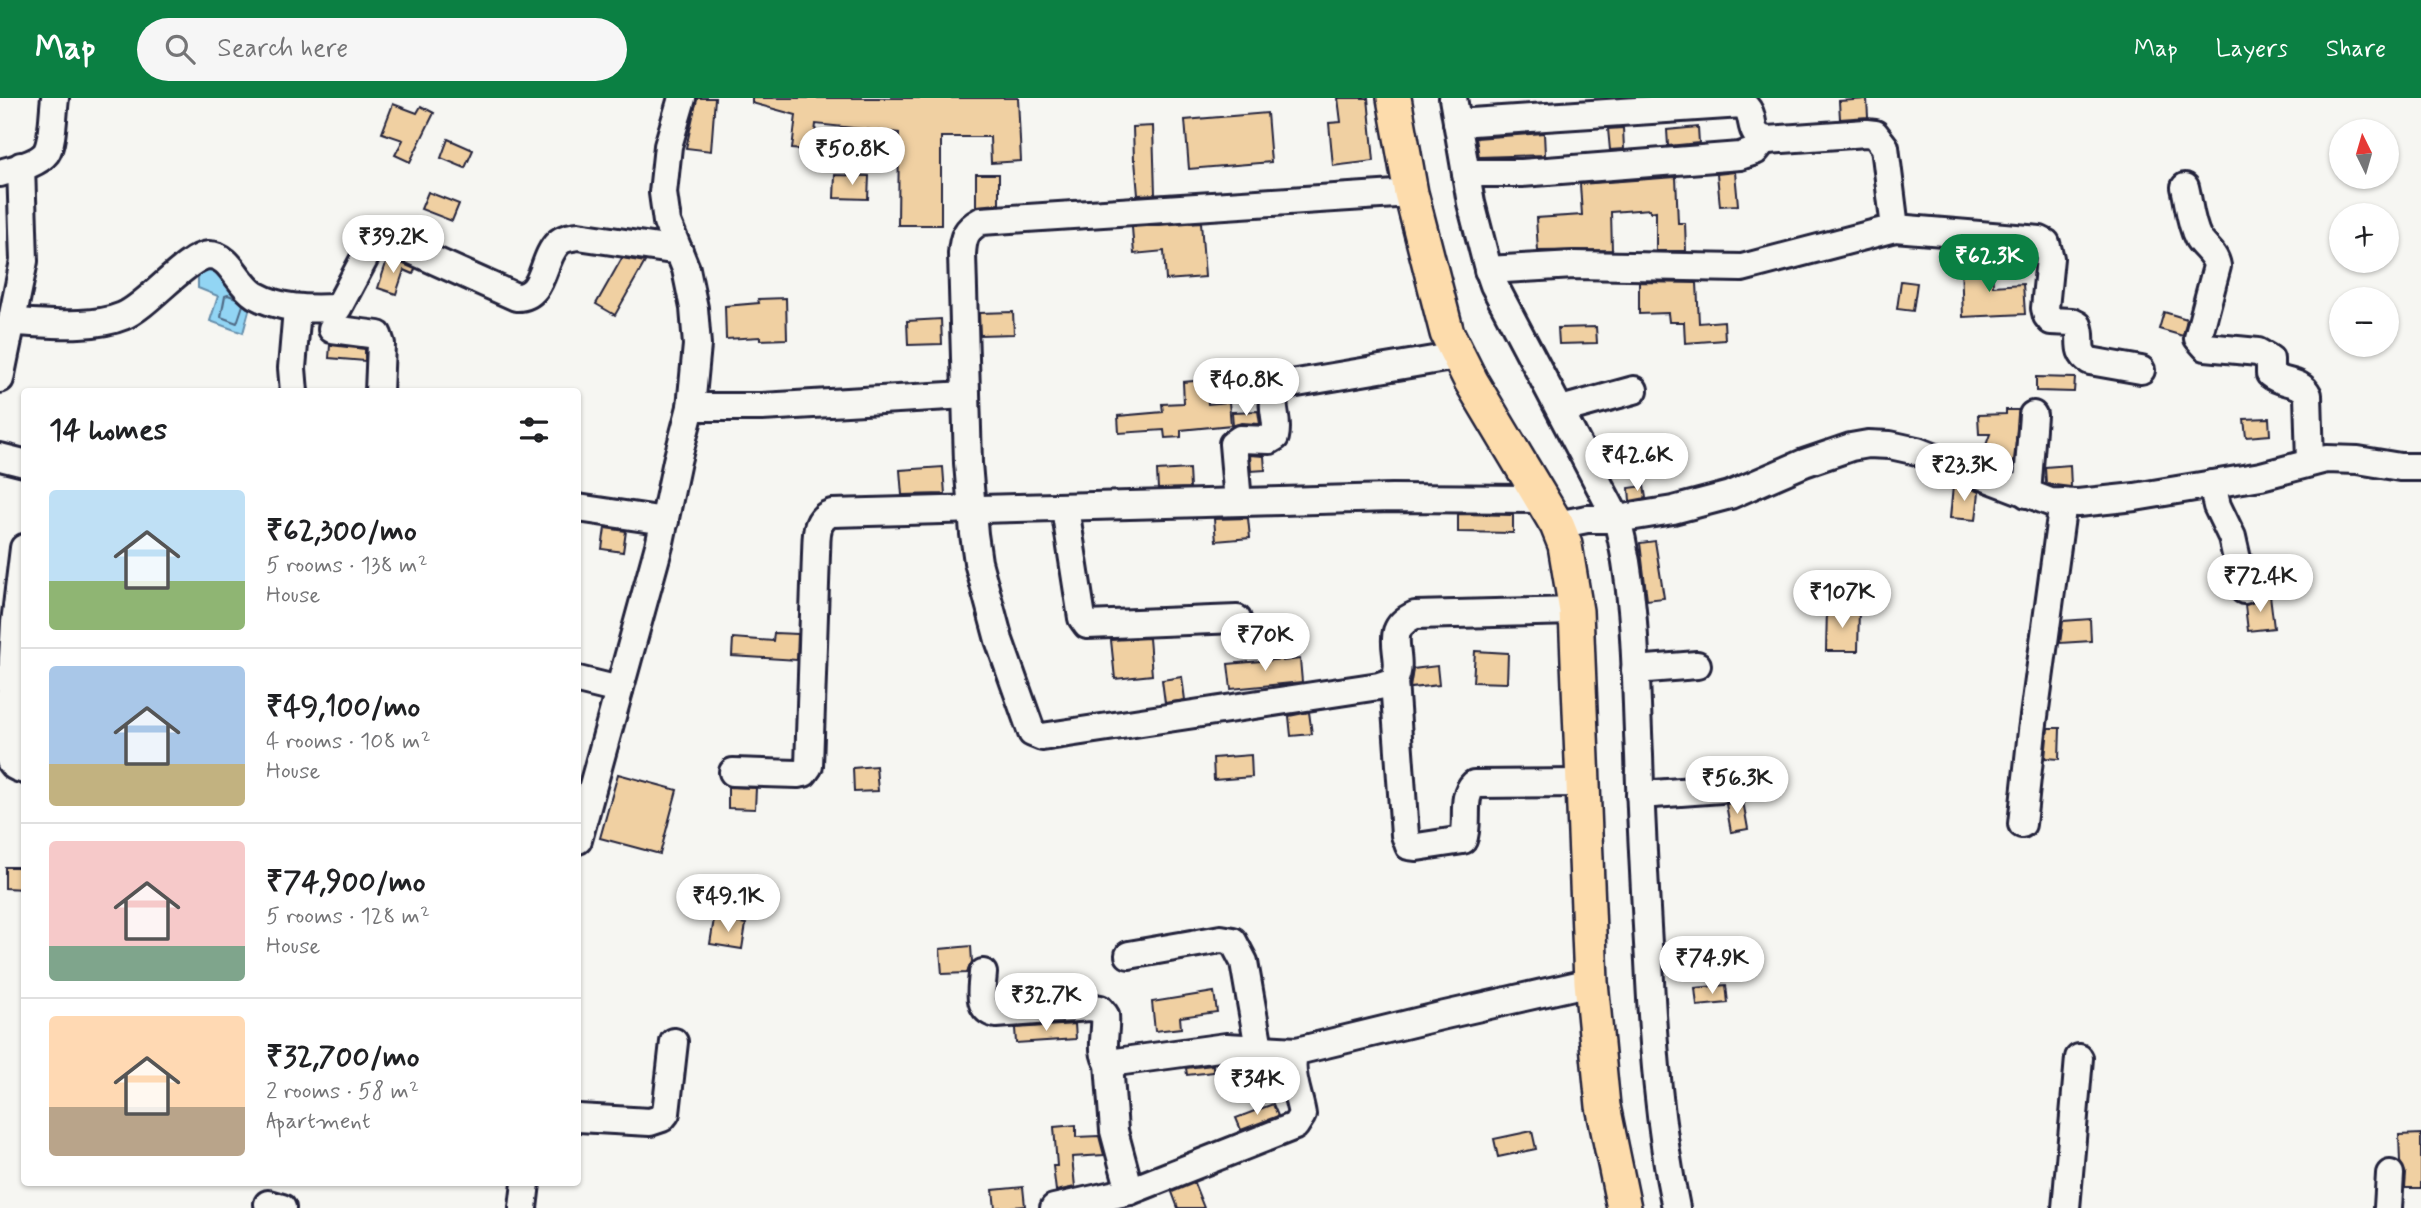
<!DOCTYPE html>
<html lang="en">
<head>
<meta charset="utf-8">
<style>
	body { margin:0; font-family:Mynerve,sans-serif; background:#f6f6f6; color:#202124; height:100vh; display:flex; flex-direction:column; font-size:26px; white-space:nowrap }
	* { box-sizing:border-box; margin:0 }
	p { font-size:23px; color:#757577 }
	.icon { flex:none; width:38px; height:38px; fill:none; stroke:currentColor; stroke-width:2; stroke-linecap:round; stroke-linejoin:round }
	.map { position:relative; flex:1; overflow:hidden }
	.drawer { position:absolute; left:21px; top:290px; width:560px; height:798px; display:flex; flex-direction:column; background:#fff; border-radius:7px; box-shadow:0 2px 5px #0004 }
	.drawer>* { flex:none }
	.needle { width:46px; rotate:355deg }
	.fabs { position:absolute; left:2329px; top:21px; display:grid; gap:14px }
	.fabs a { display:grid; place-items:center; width:70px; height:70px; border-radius:50%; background:#fff; box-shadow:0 2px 5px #0004; font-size:35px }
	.price { position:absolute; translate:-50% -60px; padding:0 16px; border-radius:24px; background:#fff; color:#222; font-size:23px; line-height:46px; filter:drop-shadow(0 2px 4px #0008) }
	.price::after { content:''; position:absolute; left:50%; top:42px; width:21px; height:16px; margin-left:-10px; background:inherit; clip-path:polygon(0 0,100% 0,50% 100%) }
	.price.active { background:#0b8043; color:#fff }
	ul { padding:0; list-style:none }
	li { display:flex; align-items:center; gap:21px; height:175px; padding:0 28px }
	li+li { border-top:2px solid #e0e0e0 }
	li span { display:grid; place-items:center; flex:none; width:196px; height:140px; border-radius:7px; color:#555 }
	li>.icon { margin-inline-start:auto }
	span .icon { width:84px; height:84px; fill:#fffc; stroke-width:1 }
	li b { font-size:30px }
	h2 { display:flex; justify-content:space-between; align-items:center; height:84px; padding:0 28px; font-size:30px }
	header { display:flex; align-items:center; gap:42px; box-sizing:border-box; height:98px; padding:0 35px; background:#0b8043; color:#fff }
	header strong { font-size:33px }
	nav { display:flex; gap:38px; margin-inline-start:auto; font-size:24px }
	.search { width:490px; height:63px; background:#f6f6f6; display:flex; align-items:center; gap:18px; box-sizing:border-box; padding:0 24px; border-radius:38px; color:#757577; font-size:26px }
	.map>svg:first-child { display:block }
</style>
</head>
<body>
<header>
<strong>Map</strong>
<div class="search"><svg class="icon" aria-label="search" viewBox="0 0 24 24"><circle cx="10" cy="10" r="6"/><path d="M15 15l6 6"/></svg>Search here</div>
<nav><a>Map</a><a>Layers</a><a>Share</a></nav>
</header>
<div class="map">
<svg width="2421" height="1110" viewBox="0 0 2421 1110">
	<rect width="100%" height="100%" fill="#f6f6f2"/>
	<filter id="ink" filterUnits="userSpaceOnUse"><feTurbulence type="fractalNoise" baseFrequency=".0143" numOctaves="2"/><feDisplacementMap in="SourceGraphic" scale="14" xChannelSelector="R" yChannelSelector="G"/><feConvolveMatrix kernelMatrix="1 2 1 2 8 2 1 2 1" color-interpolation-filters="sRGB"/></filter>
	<g filter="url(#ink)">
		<polygon fill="#92d5f4" stroke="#658daa" stroke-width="2" points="198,164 222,164 253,198 243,235 210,223 218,198 198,190"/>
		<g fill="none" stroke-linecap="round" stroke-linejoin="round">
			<polyline stroke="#4f6a85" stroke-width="2" points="236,200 228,197 225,198 221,219 237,225 243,207"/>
		</g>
		<g fill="#f0d0a2" stroke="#22223b" stroke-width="2">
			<polygon points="697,0 715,0 711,53 686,50"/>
			<polygon points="752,0 1018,0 1021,63 991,65 990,39 941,39 941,127 898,127 899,35 816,26 813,53 792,51 796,17 752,5"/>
			<polygon points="1338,0 1368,0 1374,63 1333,68 1329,25 1341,24"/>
			<polygon points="1867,1 1868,19 1840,21 1839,3"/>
			<polygon points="393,6 417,15 421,8 434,15 410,64 395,57 403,42 382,35"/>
			<polygon points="1267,15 1271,64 1189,71 1185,22"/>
			<polygon points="1153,28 1155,96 1138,97 1135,62 1134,62 1133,29"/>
			<polygon points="1698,29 1699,45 1668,48 1667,32"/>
			<polygon points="1623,30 1624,51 1610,52 1608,31"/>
			<polygon points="1544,35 1545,57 1479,59 1476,40"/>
			<polygon points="448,41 473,52 465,70 441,60"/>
			<polygon points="1735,74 1738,107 1720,108 1717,76"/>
			<polygon points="976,76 999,76 999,106 976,108"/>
			<polygon points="835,77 869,78 868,101 834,100"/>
			<polygon points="1676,79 1678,125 1685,125 1686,153 1656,153 1656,113 1650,114 1650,111 1611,114 1612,152 1538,153 1536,120 1582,117 1580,86"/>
			<polygon points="428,94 459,106 452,123 421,111"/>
			<polygon points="1201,124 1205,179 1166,182 1164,153 1134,156 1132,129"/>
			<polygon points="388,159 415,171 413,176 404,172 396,196 378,190"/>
			<polygon points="622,160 645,164 615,217 596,206"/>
			<polygon points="1992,166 1993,188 2023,186 2025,216 1963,219 1961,167"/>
			<polygon points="1901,183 1917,185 1913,213 1897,211"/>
			<polygon points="1639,184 1697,185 1699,225 1724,223 1725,242 1685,245 1684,224 1669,224 1668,215 1639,216"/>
			<polygon points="786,200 787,241 760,242 760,239 726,241 725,208 759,205 758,201"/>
			<polygon points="1013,214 1014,236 980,237 979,215"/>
			<polygon points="2164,214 2187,221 2183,238 2159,231"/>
			<polygon points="941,221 942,246 908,247 907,223"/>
			<polygon points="1596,229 1597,245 1559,246 1558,230"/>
			<polygon points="330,247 365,251 365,263 329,260"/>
			<polygon points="2036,279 2075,280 2074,294 2036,293"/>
			<polygon points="1206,282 1208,306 1229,304 1231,327 1181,332 1181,339 1165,340 1164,332 1119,335 1118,318 1163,314 1162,306 1184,305 1183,284"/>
			<polygon points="2006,312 2019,312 2013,373 1981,361 1990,336 1979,336 1978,317 2006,316"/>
			<polygon points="1258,313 1260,326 1241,325 1233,328 1232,314"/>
			<polygon points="2269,320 2270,337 2246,339 2244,321"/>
			<polygon points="1250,357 1264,358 1265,372 1251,373"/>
			<polygon points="2070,367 2071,389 2046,386 2045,369"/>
			<polygon points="943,369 945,396 902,397 900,372"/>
			<polygon points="1189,371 1190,390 1158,391 1157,373"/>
			<polygon points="1644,388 1646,400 1630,403 1629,390"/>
			<polygon points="1953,388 1967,389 1979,394 1976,422 1950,420"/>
			<polygon points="1458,416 1513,417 1513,435 1458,434"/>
			<polygon points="1248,420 1250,440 1216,443 1214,421"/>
			<polygon points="605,430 626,433 623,454 602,451"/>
			<polygon points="1655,443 1664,500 1647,502 1640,445"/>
			<polygon points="2270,497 2274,530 2248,533 2245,507 2254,504 2258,498"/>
			<polygon points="1827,510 1859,510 1858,553 1826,553"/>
			<polygon points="2090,521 2091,543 2060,545 2063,523"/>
			<polygon points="774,535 798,536 797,562 732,558 733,540 773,543"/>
			<polygon points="1149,540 1152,577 1115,581 1111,542"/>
			<polygon points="1475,553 1508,555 1507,585 1473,584"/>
			<polygon points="1283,561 1283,563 1300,561 1302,584 1231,591 1228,566"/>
			<polygon points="1437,568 1439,587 1410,590 1413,571"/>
			<polygon points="1182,579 1185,602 1165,605 1162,582"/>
			<polygon points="1309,614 1312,636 1291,638 1289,618"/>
			<polygon points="2048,630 2060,630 2059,661 2045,660"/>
			<polygon points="1251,657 1252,679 1214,682 1213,660"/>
			<polygon points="876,668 878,693 854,694 853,670"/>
			<polygon points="618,676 677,692 660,756 600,740"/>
			<polygon points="728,689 756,690 755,711 728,710"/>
			<polygon points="1743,703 1748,731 1731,734 1726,706"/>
			<polygon points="5,769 24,769 24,791 5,790"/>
			<polygon points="714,821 746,826 742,851 710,846"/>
			<polygon points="971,848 972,864 967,875 942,876 940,851"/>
			<polygon points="1726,887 1728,905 1697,908 1695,890"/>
			<polygon points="1214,894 1217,914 1180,919 1181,930 1155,933 1152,904"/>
			<polygon points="1075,926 1076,941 1016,945 1015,930"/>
			<polygon points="1213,967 1213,974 1187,977 1186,970"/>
			<polygon points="1273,1006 1278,1018 1241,1032 1236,1020"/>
			<polygon points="1076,1027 1076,1039 1099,1038 1104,1057 1072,1059 1075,1089 1056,1093 1053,1068 1057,1068 1054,1029"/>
			<polygon points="1532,1033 1536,1051 1498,1059 1494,1041"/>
			<polygon points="2421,1036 2421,1090 2405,1090 2406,1076 2400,1064 2399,1037"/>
			<polygon points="1194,1085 1204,1110 1178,1110 1172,1094"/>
			<polygon points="1023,1089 1025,1108 995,1110 993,1092"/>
		</g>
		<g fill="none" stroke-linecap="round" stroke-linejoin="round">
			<defs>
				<g id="minor">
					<path d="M 1453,0 L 1471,105 L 1487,167 L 1494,187 L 1617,421 C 1637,497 1635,578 1639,657 C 1641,726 1645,795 1649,863 C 1653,946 1659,1028 1676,1110"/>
					<path d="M 1457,25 L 1742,6 C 1759,17 1744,37 1768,42 L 1866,35 L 1875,36 L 1885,49 L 1895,130 L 1742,170 L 1574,167 L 1488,172"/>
					<path d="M 0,75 C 13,71 37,67 46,55 C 53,45 53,13 55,0"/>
					<polyline points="1466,75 1522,75 1740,58 1755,53 1764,42"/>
					<path d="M 2185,89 C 2189,105 2190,125 2198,140 C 2204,150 2215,155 2217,168 L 2198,240 L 2206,249 L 2258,254 L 2270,261 L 2270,276 C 2283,287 2300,281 2308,297 L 2310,364"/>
					<path d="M 1411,95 L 981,123 C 966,131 963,139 962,156 L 968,365 L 974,436 L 978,464 L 999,542 L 1032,635 L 1042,639 L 1379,588 L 1394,583 C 1407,557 1379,533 1415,517 L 1576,513"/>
					<path d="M 1895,130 L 2040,142 L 2046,145 L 2050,160 L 2045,210 L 2047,218 L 2051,223 L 2072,224 L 2078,227 C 2084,241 2074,253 2090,263 L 2141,272"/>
					<path d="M 12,224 C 45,225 92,231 123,218 C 148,208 187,158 209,157 C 231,157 237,186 255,197 C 282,212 308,211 338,210 L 371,148 L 377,142 L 384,140 L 516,199 C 545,200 541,161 558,145 C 563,140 571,139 578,138 L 679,153"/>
					<polyline points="332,231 378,237 381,246 379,294"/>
					<polyline points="0,281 24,163 21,68"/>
					<polyline points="294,294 292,270 297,211"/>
					<polyline points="691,309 762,309 966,297"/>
					<polyline points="1561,312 1634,292"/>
					<polyline points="0,359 24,365"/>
					<polyline points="2212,386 2217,408 2232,439 2244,492"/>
					<polyline points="2027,396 2033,317"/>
					<path d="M 1238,404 L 1233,346 L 1240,341 L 1270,342 L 1275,339 C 1281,315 1260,300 1291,286 L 1457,258"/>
					<polyline points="578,410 665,423"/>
					<polyline points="1065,410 1082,520 1087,527 1237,521"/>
					<polyline points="1557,427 1587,421 1617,421 1673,412 1730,397 1804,365 1851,349 1868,346 1890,347 1917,353 2050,404 2078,405 2135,399 2261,378 2326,361 2358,362 2400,369 2421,369"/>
					<path d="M 24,450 L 15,525 L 8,647 C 9,662 8,668 24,672"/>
					<polyline points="1635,572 1697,567"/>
					<polyline points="578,582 619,592"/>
					<path d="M 1394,583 L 1405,737 L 1409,748 L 1417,749 L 1463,742 C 1470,725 1460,699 1474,686 L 1583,685"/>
					<path d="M 733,674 L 798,676 L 804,675 L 809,668 L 816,456 C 817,439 814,421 832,415 L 1392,400 L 1540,401"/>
					<polyline points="1640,697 1721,691"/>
					<polyline points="2022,726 2032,633 2063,404"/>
					<polyline points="578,742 660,444 677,363 691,309 697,247 694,210 686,171 667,124 663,95 668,48 682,0"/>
					<polyline points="1129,857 1221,841 1233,843 1244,864 1259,950"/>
					<path d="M 983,875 C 982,891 976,911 996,916 L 1090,909 L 1100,911 L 1105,917 C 1107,933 1099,953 1109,965 L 1226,949 L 1297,953"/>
					<polyline points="1109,965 1114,1033 1130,1093"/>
					<polyline points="578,1020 650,1024 662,1020 666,1015 674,944"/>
					<polyline points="268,1106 282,1110"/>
					<polyline points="523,1110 526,1085"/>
					<path d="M 1054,1110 L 1130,1093 L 1295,1028 L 1302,1017 C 1300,999 1285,968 1297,953 L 1445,917 L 1591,884"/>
					<polyline points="2066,1110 2079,960"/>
					<polyline points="2388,1110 2390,1076"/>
				</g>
				<polyline id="major" points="1394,0 1411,95 1447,235 1471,283 1557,427 1565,447 1576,513 1591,884 1603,1008 1624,1110"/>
			</defs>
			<use href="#minor" stroke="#22223b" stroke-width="32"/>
			<use href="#major" stroke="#22223b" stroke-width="38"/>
			<use href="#minor" stroke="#f6f6f2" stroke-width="26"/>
			<use href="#major" stroke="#fddcac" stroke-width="33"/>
		</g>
	</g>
</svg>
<div class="fabs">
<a><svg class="needle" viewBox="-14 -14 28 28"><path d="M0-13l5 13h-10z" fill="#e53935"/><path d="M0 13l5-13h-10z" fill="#757577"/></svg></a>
<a>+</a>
<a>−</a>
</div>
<b class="price" style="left:852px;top:89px">₹50.8K</b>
<b class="price" style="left:393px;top:177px">₹39.2K</b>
<b class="price active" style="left:1989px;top:196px">₹62.3K</b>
<b class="price" style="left:1246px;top:320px">₹40.8K</b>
<b class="price" style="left:1637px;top:395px">₹42.6K</b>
<b class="price" style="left:1964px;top:405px">₹23.3K</b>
<b class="price" style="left:2260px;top:516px">₹72.4K</b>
<b class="price" style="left:1842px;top:532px">₹107K</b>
<b class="price" style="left:1265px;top:575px">₹70K</b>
<b class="price" style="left:1737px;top:718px">₹56.3K</b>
<b class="price" style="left:728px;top:836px">₹49.1K</b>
<b class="price" style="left:1712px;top:898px">₹74.9K</b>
<b class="price" style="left:1046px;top:935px">₹32.7K</b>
<b class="price" style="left:1257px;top:1019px">₹34K</b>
<section class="drawer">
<h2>14 homes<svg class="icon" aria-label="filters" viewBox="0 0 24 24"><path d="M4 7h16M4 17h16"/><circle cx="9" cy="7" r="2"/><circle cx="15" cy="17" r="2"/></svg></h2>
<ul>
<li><span style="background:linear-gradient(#bfe0f5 65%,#8fb573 0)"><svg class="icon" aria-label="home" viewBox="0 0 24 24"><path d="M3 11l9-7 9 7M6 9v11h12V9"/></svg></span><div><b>₹62,300/mo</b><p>5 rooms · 138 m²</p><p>House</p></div></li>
<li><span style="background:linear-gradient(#a9c7e8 70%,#c2b280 0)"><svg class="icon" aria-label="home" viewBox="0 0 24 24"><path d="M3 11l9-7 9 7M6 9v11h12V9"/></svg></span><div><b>₹49,100/mo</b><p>4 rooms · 108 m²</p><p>House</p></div></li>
<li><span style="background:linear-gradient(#f6c9c9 75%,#7fa58c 0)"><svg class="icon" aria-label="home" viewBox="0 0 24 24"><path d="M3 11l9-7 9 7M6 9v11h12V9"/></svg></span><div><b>₹74,900/mo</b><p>5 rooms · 128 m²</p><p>House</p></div></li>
<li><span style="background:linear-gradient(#ffd9b3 65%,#b9a48a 0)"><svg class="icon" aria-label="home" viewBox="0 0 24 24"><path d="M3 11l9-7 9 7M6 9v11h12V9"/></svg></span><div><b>₹32,700/mo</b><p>2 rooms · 58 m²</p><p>Apartment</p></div></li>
</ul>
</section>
</div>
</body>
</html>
